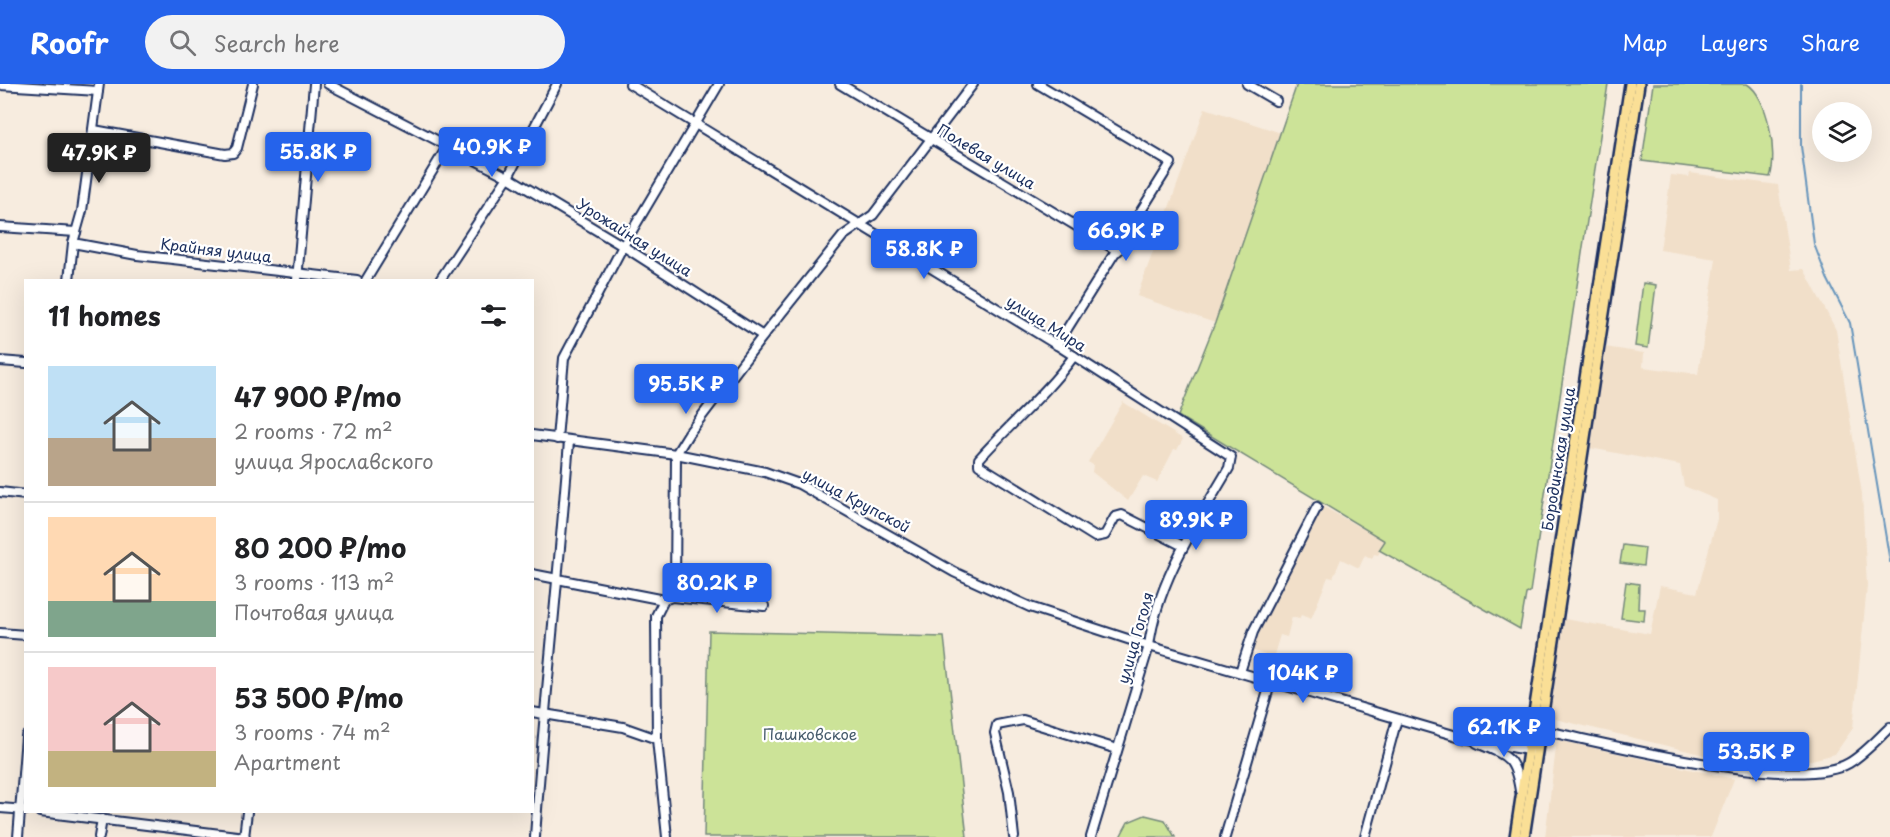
<!DOCTYPE html>
<html lang="en">
<head>
<meta charset="utf-8">
<style>
	body { margin:0; font-family:"Playpen Sans",sans-serif; background:#f2f2f2; color:#202124; height:100vh; display:flex; flex-direction:column; font-size:22px; white-space:nowrap }
	* { box-sizing:border-box; margin:0 }
	p { font-size:20px; color:#757577 }
	.icon { flex:none; width:33px; height:33px; fill:none; stroke:currentColor; stroke-width:2; stroke-linecap:round; stroke-linejoin:round }
	.map { position:relative; flex:1; overflow:hidden }
	.sheet { position:absolute; left:24px; top:195px; width:510px; height:534px; display:flex; flex-direction:column; background:#fff; border-radius:0px; box-shadow:0 6px 24px #0002 }
	.sheet>* { flex:none }
	.buttons { position:absolute; left:1812px; top:18px; display:grid; gap:12px }
	.buttons a { display:grid; place-items:center; width:60px; height:60px; border-radius:50%; background:#fff; box-shadow:0 6px 24px #0002; font-size:30px }
	.price { position:absolute; translate:-50% -51px; padding:0 14px; border-radius:6px; background:#2563eb; color:#fff; font-size:20px; line-height:39px; filter:drop-shadow(0 2px 3px #0008) }
	.price::after { content:''; position:absolute; left:50%; top:36px; width:18px; height:14px; margin-left:-9px; background:inherit; clip-path:polygon(0 0,100% 0,50% 100%) }
	.price.current { background:#222; color:#fff }
	ul { padding:0; list-style:none }
	li { display:flex; align-items:center; gap:18px; height:150px; padding:0 24px }
	li+li { border-top:2px solid #e0e0e0 }
	li span { display:grid; place-items:center; flex:none; width:168px; height:120px; border-radius:0px; color:#555 }
	li>.icon { margin-inline-start:auto }
	span .icon { width:72px; height:72px; fill:#fffc; stroke-width:1 }
	li b { font-size:26px }
	h2 { display:flex; justify-content:space-between; align-items:center; height:72px; padding:0 24px; font-size:26px }
	header { display:flex; align-items:center; gap:36px; box-sizing:border-box; height:84px; padding:0 30px; background:#2563eb; color:#fff }
	header strong { font-size:28px }
	nav { display:flex; gap:33px; margin-inline-start:auto; font-size:21px }
	.search { width:420px; height:54px; background:#f2f2f2; display:flex; align-items:center; gap:15px; box-sizing:border-box; padding:0 21px; border-radius:33px; color:#757577; font-size:22px }
	.map>svg:first-child { display:block }
</style>
</head>
<body>
<header>
<strong>Roofr</strong>
<div class="search"><svg class="icon" aria-label="search" viewBox="0 0 24 24"><circle cx="10" cy="10" r="6"/><path d="M15 15l6 6"/></svg>Search here</div>
<nav><a>Map</a><a>Layers</a><a>Share</a></nav>
</header>
<div class="map">
<svg width="1890" height="753" viewBox="0 0 1890 753">
	<rect width="100%" height="100%" fill="#f7ecdf"/>
	<filter id="ink" filterUnits="userSpaceOnUse"><feTurbulence type="fractalNoise" baseFrequency=".0167" numOctaves="2"/><feDisplacementMap in="SourceGraphic" scale="12" xChannelSelector="R" yChannelSelector="G"/><feConvolveMatrix kernelMatrix="1 2 1 2 8 2 1 2 1" color-interpolation-filters="sRGB"/></filter>
	<g filter="url(#ink)">
		<g fill="#f1dfc9">
			<polygon points="1205,24 1281,49 1215,239 1137,212"/>
			<polygon points="1690,89 1778,101 1791,186 1804,185 1836,246 1862,410 1867,502 1853,644 1835,670 1812,676 1738,679 1547,633 1564,535 1650,550 1660,502 1697,509 1717,435 1717,416 1684,402 1680,381 1590,364 1605,263 1644,269 1643,283 1698,290 1716,175 1660,166 1671,91 1689,93"/>
			<polygon points="1123,318 1183,355 1177,366 1174,365 1157,398 1143,392 1128,417 1092,388 1093,381 1088,378"/>
			<polygon points="1322,422 1385,457 1378,471 1374,470 1372,475 1365,471 1359,484 1341,475 1333,494 1328,493 1311,535 1301,531 1299,535 1292,533 1287,553 1280,551 1273,574 1249,565"/>
			<polygon points="1557,656 1734,695 1711,753 1545,753"/>
		</g>
		<g fill="#cce398" stroke="#74897b" stroke-width="1.5">
			<polygon points="1297,0 1608,0 1530,508 1526,510 1520,545 1379,466 1385,457 1178,332 1215,239"/>
			<path d="M 1653,0 L 1747,0 C 1768,12 1778,71 1770,93 L 1642,77 Z"/>
			<polygon points="1643,199 1656,201 1648,264 1635,262"/>
			<polygon points="1623,461 1645,464 1643,482 1620,479"/>
			<polygon points="1626,498 1639,500 1638,525 1645,525 1644,537 1621,534"/>
			<polygon points="709,547 944,553 967,753 704,753"/>
			<polygon points="1145,731 1165,736 1175,753 1120,753 1128,738"/>
		</g>
		<g fill="none" stroke-linecap="round" stroke-linejoin="round">
			<polyline stroke="#6795bc" stroke-width="2" points="1801,0 1801,62 1814,160 1827,194 1850,239 1890,478"/>
			<defs>
				<g id="minor">
					<polyline points="328,0 508,93 623,162 763,252"/>
					<path d="M 630,0 L 1057,261 L 1231,373 L 1229,384 C 1197,439 1157,497 1149,562 L 1091,753"/>
					<polyline points="840,0 1118,167"/>
					<polyline points="1038,0 1171,79 1057,261"/>
					<polyline points="1247,0 1276,17"/>
					<polyline points="0,1 98,7"/>
					<polyline points="94,46 225,70 233,69 237,64 253,0"/>
					<polyline points="0,143 76,148"/>
					<polyline points="73,159 137,171 357,196"/>
					<polyline points="69,196 73,159 82,127 99,0"/>
					<polyline points="297,196 314,0"/>
					<polyline points="366,196 447,63"/>
					<polyline points="440,196 508,93 557,0"/>
					<path d="M 1074,272 C 1046,310 1010,340 979,375 L 979,381 L 1095,453 L 1105,451 L 1115,433 L 1122,431 L 1183,462"/>
					<polyline points="0,277 26,279"/>
					<polyline points="532,351 676,370 765,388 799,400 954,488 1030,523 1149,562 1464,654 1533,667"/>
					<polyline points="557,355 564,274 623,162 719,0"/>
					<polyline points="0,408 26,411"/>
					<polyline points="532,490 664,516"/>
					<polyline points="672,513 764,522"/>
					<polyline points="0,549 26,551"/>
					<polyline points="1240,588 1253,548 1317,423"/>
					<polyline points="532,628 623,643 657,655"/>
					<path d="M 1536,645 C 1599,657 1796,710 1849,679 C 1863,671 1878,655 1890,643"/>
					<polyline points="1486,657 1522,644 1534,629"/>
					<path d="M 1477,659 C 1508,672 1515,673 1520,707"/>
					<polyline points="0,724 26,726"/>
					<polyline points="40,728 245,753"/>
					<polyline points="18,753 26,652"/>
					<polyline points="99,753 102,735"/>
					<polyline points="244,753 247,728"/>
					<path d="M 535,753 C 544,621 559,489 569,357"/>
					<polyline points="667,753 657,655 656,532 664,516 672,513 675,507 676,370 689,349 763,252 843,152 873,131 973,0"/>
					<polyline points="1014,753 1009,708 995,649 997,641 1023,636 1117,665"/>
					<polyline points="1225,753 1271,597"/>
					<polyline points="1365,753 1397,635"/>
				</g>
				<g id="major">
					<polyline points="1515,753 1630,0"/>
					<polyline points="1524,753 1639,0"/>
				</g>
			</defs>
			<use href="#minor" stroke="#1b2f5e" stroke-width="12"/>
			<use href="#major" stroke="#1b2f5e" stroke-width="14"/>
			<use href="#minor" stroke="#fff" stroke-width="8"/>
			<use href="#major" stroke="#fadf96" stroke-width="9"/>
		</g>
	</g>
	<g text-anchor="middle" stroke-width="4.5" stroke-linejoin="round" paint-order="stroke">
		<g font-size="15" fill="#1b2f5e" stroke="#fff">
			<text transform="translate(986 73) rotate(31)" y="5">Полевая улица</text>
			<text transform="translate(634 154) rotate(32)" y="5">Урожайная улица</text>
			<text transform="translate(216 167) rotate(7)" y="5">Крайняя улица</text>
			<text transform="translate(1046 240) rotate(32)" y="5">улица Мира</text>
			<text transform="translate(1559 375) rotate(-81)" y="5">Бородинская улица</text>
			<text transform="translate(856 417) rotate(28)" y="5">улица Крупской</text>
			<text transform="translate(1136 554) rotate(-74)" y="5">улица Гоголя</text>
		</g>
		<g font-size="15" fill="#475c6c" stroke="#fff">
			<text x="810" y="656">Пашковское</text>
		</g>
	</g>
</svg>
<div class="buttons">
<a><svg class="icon" aria-label="layers" viewBox="0 0 24 24"><path d="M12 4l9 5-9 5-9-5zM3 14l9 5 9-5"/></svg></a>
</div>
<b class="price" style="left:492px;top:94px">40.9K ₽</b>
<b class="price" style="left:318px;top:99px">55.8K ₽</b>
<b class="price current" style="left:99px;top:100px">47.9K ₽</b>
<b class="price" style="left:1126px;top:178px">66.9K ₽</b>
<b class="price" style="left:924px;top:196px">58.8K ₽</b>
<b class="price" style="left:686px;top:331px">95.5K ₽</b>
<b class="price" style="left:1196px;top:467px">89.9K ₽</b>
<b class="price" style="left:717px;top:530px">80.2K ₽</b>
<b class="price" style="left:1303px;top:620px">104K ₽</b>
<b class="price" style="left:1504px;top:674px">62.1K ₽</b>
<b class="price" style="left:1756px;top:699px">53.5K ₽</b>
<section class="sheet">
<h2>11 homes<svg class="icon" aria-label="filters" viewBox="0 0 24 24"><path d="M4 7h16M4 17h16"/><circle cx="9" cy="7" r="2"/><circle cx="15" cy="17" r="2"/></svg></h2>
<ul>
<li><span style="background:linear-gradient(#bfe0f5 60%,#b9a48a 0)"><svg class="icon" aria-label="home" viewBox="0 0 24 24"><path d="M3 11l9-7 9 7M6 9v11h12V9"/></svg></span><div><b>47 900 ₽/mo</b><p>2 rooms · 72 m²</p><p>улица Ярославского</p></div></li>
<li><span style="background:linear-gradient(#ffd9b3 70%,#7fa58c 0)"><svg class="icon" aria-label="home" viewBox="0 0 24 24"><path d="M3 11l9-7 9 7M6 9v11h12V9"/></svg></span><div><b>80 200 ₽/mo</b><p>3 rooms · 113 m²</p><p>Почтовая улица</p></div></li>
<li><span style="background:linear-gradient(#f6c9c9 70%,#c2b280 0)"><svg class="icon" aria-label="home" viewBox="0 0 24 24"><path d="M3 11l9-7 9 7M6 9v11h12V9"/></svg></span><div><b>53 500 ₽/mo</b><p>3 rooms · 74 m²</p><p>Apartment</p></div></li>
</ul>
</section>
</div>
</body>
</html>
